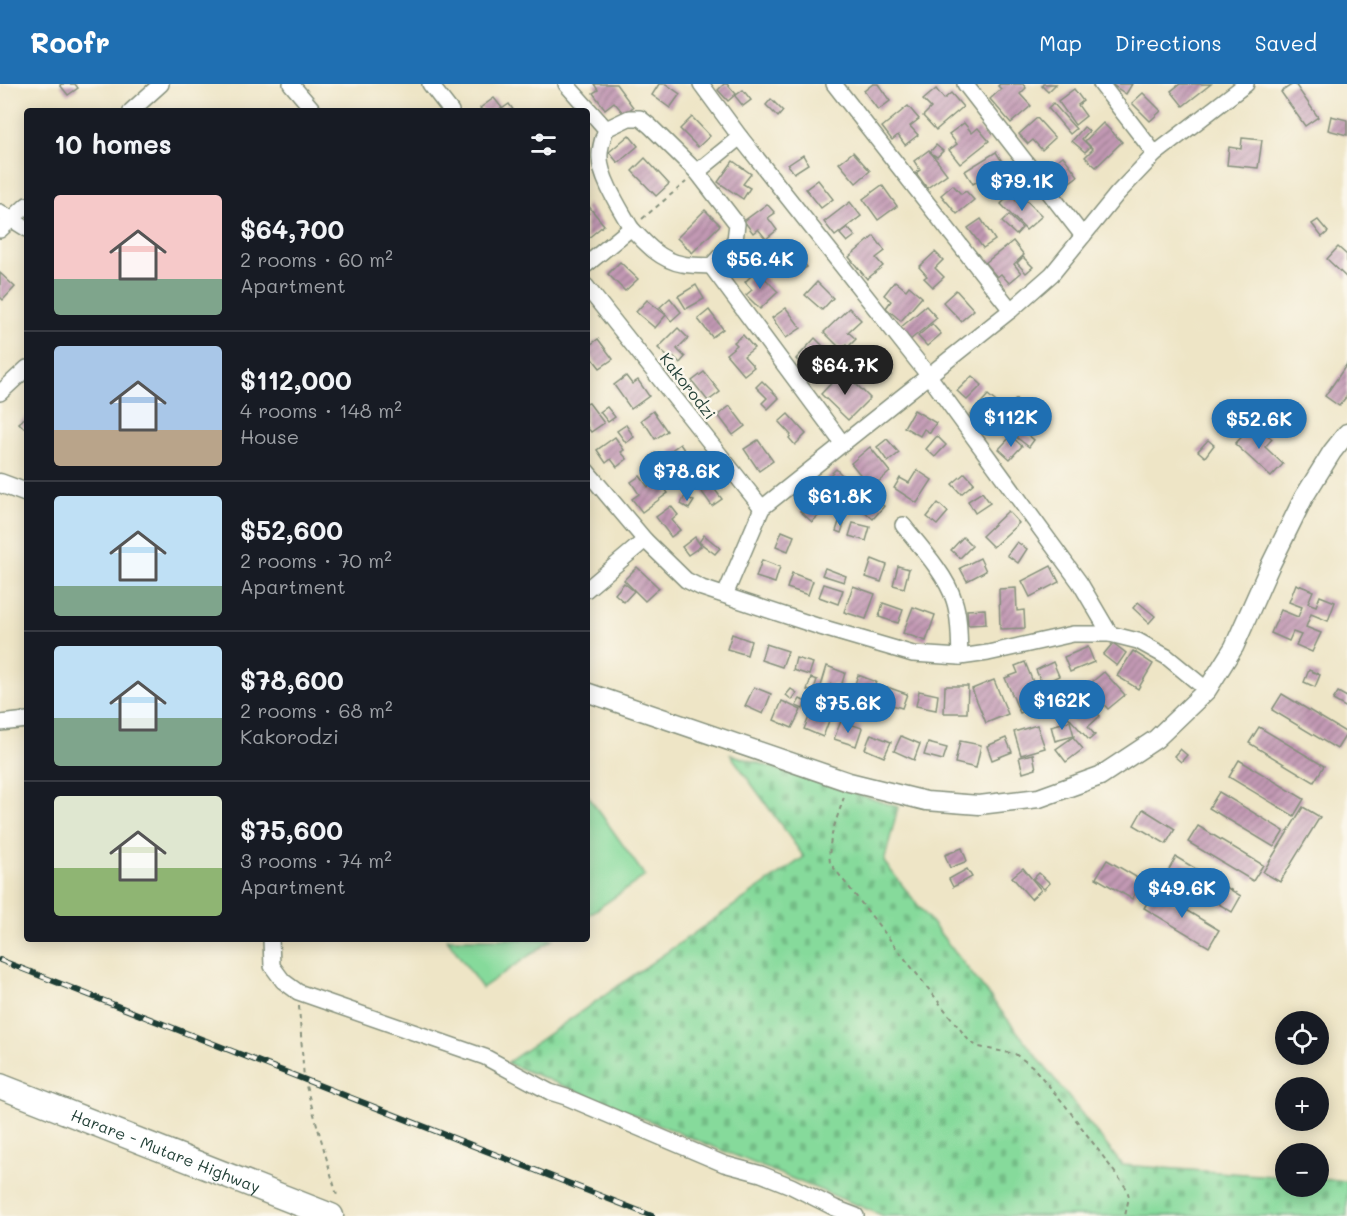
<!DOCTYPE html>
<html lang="en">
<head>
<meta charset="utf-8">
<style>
	body { margin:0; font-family:Mali,sans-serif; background:#242831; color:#f1f3f6; height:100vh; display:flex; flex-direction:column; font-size:22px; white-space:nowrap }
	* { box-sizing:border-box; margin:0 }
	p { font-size:20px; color:#9ea1a6 }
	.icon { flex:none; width:33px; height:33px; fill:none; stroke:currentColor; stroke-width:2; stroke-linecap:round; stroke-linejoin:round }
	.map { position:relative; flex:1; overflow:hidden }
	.drawer { position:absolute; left:24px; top:24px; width:566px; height:834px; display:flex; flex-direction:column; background:#171b24; border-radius:6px; box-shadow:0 3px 15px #0003 }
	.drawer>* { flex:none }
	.controls { position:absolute; left:1275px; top:927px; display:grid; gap:12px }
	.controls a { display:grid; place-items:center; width:54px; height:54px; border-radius:50%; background:#171b24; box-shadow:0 3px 15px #0003; font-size:30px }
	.price { position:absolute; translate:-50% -51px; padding:0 14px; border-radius:21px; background:#1f6fb2; color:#fff; font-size:20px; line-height:39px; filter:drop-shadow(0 2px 3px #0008) }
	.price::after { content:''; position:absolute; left:50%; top:36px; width:18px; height:14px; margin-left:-9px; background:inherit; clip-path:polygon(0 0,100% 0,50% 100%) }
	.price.on { background:#222; color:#fff }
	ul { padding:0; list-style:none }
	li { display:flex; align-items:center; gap:18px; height:150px; padding:0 30px }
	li+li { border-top:2px solid #363941 }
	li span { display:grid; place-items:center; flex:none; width:168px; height:120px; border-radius:6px; color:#555 }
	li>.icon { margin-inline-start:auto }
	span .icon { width:72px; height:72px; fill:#fffc; stroke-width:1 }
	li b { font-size:26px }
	h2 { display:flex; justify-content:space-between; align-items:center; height:72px; padding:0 30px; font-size:26px }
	header { display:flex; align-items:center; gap:36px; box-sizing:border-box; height:84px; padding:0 30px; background:#1f6fb2; color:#fff }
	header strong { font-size:28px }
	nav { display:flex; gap:33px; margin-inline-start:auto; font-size:21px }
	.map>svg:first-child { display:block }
</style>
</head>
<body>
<header>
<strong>Roofr</strong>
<nav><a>Map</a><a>Directions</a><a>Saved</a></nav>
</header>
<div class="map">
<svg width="1347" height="1132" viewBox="0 0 1347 1132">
	<defs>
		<pattern id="cemetery-stones" width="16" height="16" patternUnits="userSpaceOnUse" patternTransform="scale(1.5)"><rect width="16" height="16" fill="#86da9b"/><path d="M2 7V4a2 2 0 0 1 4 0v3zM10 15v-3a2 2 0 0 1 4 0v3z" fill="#73bc86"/></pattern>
		<pattern id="building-hatch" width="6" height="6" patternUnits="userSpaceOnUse" patternTransform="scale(1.5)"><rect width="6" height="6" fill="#c299b4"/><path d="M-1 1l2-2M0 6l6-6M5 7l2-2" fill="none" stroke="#9d7e93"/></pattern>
	</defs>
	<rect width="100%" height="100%" fill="#fbf7ec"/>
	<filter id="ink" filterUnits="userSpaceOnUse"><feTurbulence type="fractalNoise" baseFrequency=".0167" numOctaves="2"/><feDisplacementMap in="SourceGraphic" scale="12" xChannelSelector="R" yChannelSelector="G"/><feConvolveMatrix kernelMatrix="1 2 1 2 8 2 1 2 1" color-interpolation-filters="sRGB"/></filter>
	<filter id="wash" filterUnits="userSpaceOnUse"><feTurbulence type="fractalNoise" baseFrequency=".008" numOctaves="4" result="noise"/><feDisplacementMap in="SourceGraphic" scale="24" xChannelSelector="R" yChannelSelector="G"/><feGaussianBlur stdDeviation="1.35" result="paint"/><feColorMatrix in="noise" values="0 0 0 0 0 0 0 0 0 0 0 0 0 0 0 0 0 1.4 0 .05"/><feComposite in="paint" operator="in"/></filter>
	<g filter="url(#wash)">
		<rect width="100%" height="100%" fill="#eee5c6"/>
		<polygon fill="url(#cemetery-stones)" stroke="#528c68" stroke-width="1.5" points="730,670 898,723 884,778 1122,1081 1285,1093 1286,1102 1318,1102 1319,1095 1347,1097 1347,1132 884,1132 507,979 804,773"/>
		<g fill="#86da9b" stroke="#528c68" stroke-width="1.5">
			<polygon points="586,709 645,792 587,832 586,832"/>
			<polygon points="447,855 553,855 482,904"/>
		</g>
		<g id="blocks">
			<g fill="url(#building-hatch)">
				<polygon points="62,0 75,0 78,4 68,11 60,1"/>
				<polygon points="594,0 616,0 633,23 624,30 614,18 605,25 593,9 598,6"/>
				<polygon points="659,0 666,0 680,10 670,24 652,11"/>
				<polygon points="724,0 727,0 736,10 728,17 718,6"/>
				<polygon points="873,0 878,0 890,17 878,26 864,7"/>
				<polygon points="1000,0 1023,0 1026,4 1020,10 1031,22 1011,39 990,15 1001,5 998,2"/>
				<polygon points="1043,0 1056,0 1048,8 1042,2"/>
				<polygon points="1111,0 1132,0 1126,10"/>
				<polygon points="1180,0 1211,0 1183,22 1171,7"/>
				<polygon points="1293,0 1295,0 1318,33 1305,42 1281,8"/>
				<polygon points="936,5 944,15 951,9 963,23 936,46 923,32 931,24 923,16"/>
				<polygon points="1074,5 1083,17 1078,21 1086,32 1075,41 1058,17"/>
				<polygon points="743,6 751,16 743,22 735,12"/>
				<polygon points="1143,9 1161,27 1150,37 1132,19"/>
				<polygon points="494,14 502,24 497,27 483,27 480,24"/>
				<polygon points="771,15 783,27 778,33 766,21"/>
				<polygon points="1053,19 1076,45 1070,50 1048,24"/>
				<polygon points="509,20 514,27 499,27"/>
				<polygon points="908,22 919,35 910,42 918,51 905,61 898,51 892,56 882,43"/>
				<polygon points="1331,32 1347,36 1347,51 1328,46"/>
				<polygon points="692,33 710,52 698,63 680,45"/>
				<polygon points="1037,34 1055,54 1042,66 1033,56 1028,60 1019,50"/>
				<polygon points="964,39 972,49 978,44 989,57 960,80 949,66 957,60 949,50"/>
				<polygon points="1103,39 1122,58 1096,83 1085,73 1093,65 1085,57"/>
				<polygon points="1084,43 1089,47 1082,55 1090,63 1085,68 1072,57"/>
				<polygon points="629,51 638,62 618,79 609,68"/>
				<polygon points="1242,54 1262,56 1258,84 1227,81 1229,63 1241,65"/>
				<polygon points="936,61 943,67 937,73 930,68"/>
				<polygon points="929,66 947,90 927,104 916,89 920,86 914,77"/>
				<polygon points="853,68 870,87 856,99 839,79"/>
				<polygon points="996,68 1003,79 996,84 1003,96 992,102 986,92 973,100 965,87"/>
				<polygon points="803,71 808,80 794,89 788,81"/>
				<polygon points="1063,72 1078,92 1067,100 1052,80"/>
				<polygon points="645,74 669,100 656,112 632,87"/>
				<polygon points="733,77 751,90 743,100 750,104 743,115 718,98"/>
				<polygon points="818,96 833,115 821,124 806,105"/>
				<polygon points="882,101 897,122 878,136 863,115"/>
				<polygon points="953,101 961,110 966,107 974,116 957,130 941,111"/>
				<polygon points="1010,111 1020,121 1026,116 1042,132 1026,146 1001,120"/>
				<polygon points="850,118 861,132 835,152 824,138"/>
				<polygon points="586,119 604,141 586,156 586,131 589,129 586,126"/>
				<polygon points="767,120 775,129 768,134 777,146 766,155 758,145 753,149 744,137"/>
				<polygon points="705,126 720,141 692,169 677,154"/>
				<polygon points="1009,131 1022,144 1016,151 1002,138"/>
				<polygon points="981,135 995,156 983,164 968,144"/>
				<polygon points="1318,136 1328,148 1322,153 1312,140"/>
				<polygon points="847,143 855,152 847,158 840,150"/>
				<polygon points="874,152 885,167 876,174 883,182 867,195 849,173"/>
				<polygon points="1013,157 1024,171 1014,180 1021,189 1009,199 1001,190 997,193 985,179"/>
				<polygon points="793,162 807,183 792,192 779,171"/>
				<polygon points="745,163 755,176 742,186 732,173"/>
				<polygon points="1338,163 1347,171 1347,194 1327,175"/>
				<polygon points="935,168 943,176 935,184 944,193 933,203 924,194 927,192 919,183"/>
				<polygon points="1023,173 1033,183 1026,189 1017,179"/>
				<polygon points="620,178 638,195 625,207 608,190"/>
				<polygon points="757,186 778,208 760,225 746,211 752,206 745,198"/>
				<polygon points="0,189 15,203 3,216 0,213"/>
				<polygon points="895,197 906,206 909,202 922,213 901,237 886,224 891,217 884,211"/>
				<polygon points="817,198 833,214 822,226 805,211"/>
				<polygon points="696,201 704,215 686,225 678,212"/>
				<polygon points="956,206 974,226 961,237 943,218"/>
				<polygon points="670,214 681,228 671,237 660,223"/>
				<polygon points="647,216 666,231 655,244 636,228"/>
				<polygon points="926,222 937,234 910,256 900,244"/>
				<polygon points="786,224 801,244 786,254 772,234"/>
				<polygon points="849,224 861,236 848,248 856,255 848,263 846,261 841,265 824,248"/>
				<polygon points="709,226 723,245 712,253 698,235"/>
				<polygon points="932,240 941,250 927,262 918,252"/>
				<polygon points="678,244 688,254 677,265 685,273 680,279 672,271 669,274 658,264"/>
				<polygon points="743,251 754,264 744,272 754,283 744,291 726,270 737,261 734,258"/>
				<polygon points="815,254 826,265 821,271 828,278 817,289 808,281 805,284 796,275"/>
				<polygon points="598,255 613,275 600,284 586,266 586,264"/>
				<polygon points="877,270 891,291 877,300 863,279"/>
				<polygon points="1347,280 1347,312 1339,322 1325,312"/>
				<polygon points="843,287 870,314 848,336 821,310"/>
				<polygon points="704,288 720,308 708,317 692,297"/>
				<polygon points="626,292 632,300 638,296 649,312 631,325 614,301"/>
				<polygon points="972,292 982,301 967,316 957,307"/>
				<polygon points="762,297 779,314 768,325 762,319 767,314 756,303"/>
				<polygon points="988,311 1008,328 1000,337 994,332 984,343 970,331"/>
				<polygon points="1016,315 1025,324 1018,331 1009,323"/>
				<polygon points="589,319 604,339 591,348 586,342 586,320"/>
				<polygon points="730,322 745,342 733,351 718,331"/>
				<polygon points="607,323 615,333 608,338 600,328"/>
				<polygon points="914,326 936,339 930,349 924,345 920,352 904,343"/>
				<polygon points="653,327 667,347 655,355 646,341 645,342 641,336"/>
				<polygon points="788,330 806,350 795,361 789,354 791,351 779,338"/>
				<polygon points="27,332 27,342 24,344 19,339"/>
				<polygon points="1255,339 1272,355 1265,363 1283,380 1271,393 1235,360"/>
				<polygon points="626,341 634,353 626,359 617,347"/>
				<polygon points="1022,346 1034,356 1029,363 1016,353"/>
				<polygon points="937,352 946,361 935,373 926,365"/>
				<polygon points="1011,352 1022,362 1010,375 999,365"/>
				<polygon points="615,353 624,366 621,368 627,375 617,383 611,375 606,379 597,366"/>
				<polygon points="887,355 899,369 888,378 877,363"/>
				<polygon points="758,356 773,377 759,387 744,365"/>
				<polygon points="1208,356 1214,361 1205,373 1198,367"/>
				<polygon points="680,360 694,380 682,389 676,380 678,378 670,367"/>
				<polygon points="870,363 890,388 871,404 851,379"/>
				<polygon points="655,369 666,381 661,386 649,374"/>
				<polygon points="836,385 859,408 845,422 822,399"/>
				<polygon points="917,386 932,396 917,419 894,404 900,394 909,399"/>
				<polygon points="965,389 974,399 961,410 952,400"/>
				<polygon points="640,392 648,403 658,395 668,409 642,428 632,415 639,410 631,398"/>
				<polygon points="706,394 722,415 712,422 697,401"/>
				<polygon points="982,408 990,419 975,429 968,417"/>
				<polygon points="685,412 694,417 689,425 681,420"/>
				<polygon points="873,413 884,422 873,435 862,425"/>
				<polygon points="810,417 822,428 812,438 800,427"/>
				<polygon points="938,419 948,428 937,441 927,433"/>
				<polygon points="671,422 678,431 672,436 680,446 671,453 656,433"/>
				<polygon points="1008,427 1019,439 993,463 982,452"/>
				<polygon points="839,438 844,440 841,449 836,447"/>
				<polygon points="853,439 870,443 866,457 849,452"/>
				<polygon points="782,447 794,452 788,467 776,462"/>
				<polygon points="704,451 720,464 715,470 699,458"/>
				<polygon points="695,453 701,462 688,471 682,463"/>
				<polygon points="963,453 972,462 960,474 951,466"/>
				<polygon points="1017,458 1027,465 1018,479 1007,471"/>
				<polygon points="980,474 986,487 967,497 960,484"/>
				<polygon points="872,475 887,481 881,498 866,493"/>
				<polygon points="762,476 780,483 775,499 756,493"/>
				<polygon points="898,482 909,485 904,504 893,501"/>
				<polygon points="1051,482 1059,498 1030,513 1022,497"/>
				<polygon points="637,483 659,504 645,517 624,496"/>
				<polygon points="825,484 846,492 844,498 822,491"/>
				<polygon points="792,489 813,497 808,511 787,504"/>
				<polygon points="624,499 634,507 624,518 615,510"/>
				<polygon points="824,500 843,506 838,520 819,513"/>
				<polygon points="1296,500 1313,507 1308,519 1316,522 1320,512 1335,518 1328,537 1311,530 1306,543 1321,549 1312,568 1296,561 1301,551 1293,548 1289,557 1271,549 1281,526 1298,533 1302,523 1289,518"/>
				<polygon points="853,502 875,510 866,535 844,528"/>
				<polygon points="1016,504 1017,527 1024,526 1025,544 1000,545 999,505"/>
				<polygon points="1138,518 1155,532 1149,539 1133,524"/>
				<polygon points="883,519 903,526 898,539 879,533"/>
				<polygon points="913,523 935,531 926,557 903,549"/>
				<polygon points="985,525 986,540 968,541 967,526"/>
				<polygon points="732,550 751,557 747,571 727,565"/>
				<polygon points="1113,559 1126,569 1117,582 1103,571"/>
				<polygon points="766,560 788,567 782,583 761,576"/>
				<polygon points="1088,563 1094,578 1070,588 1064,573"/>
				<polygon points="1133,567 1153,580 1138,605 1117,592"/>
				<polygon points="796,574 813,579 809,591 793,586"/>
				<polygon points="1025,578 1037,608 1027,612 1032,624 1020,629 1005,594 1018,589 1015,582"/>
				<polygon points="1053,578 1059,592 1042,600 1036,586"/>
				<polygon points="827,582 845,589 841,603 831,600 829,605 821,602"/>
				<polygon points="1309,586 1320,591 1315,603 1304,598"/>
				<polygon points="1104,588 1125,611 1108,625 1095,611 1093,613 1085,604"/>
				<polygon points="858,591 876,598 871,612 853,606"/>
				<polygon points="811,594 817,596 813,608 807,606"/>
				<polygon points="994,596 1008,630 986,639 972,605"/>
				<polygon points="945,602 968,602 967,629 944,629"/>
				<polygon points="754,603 771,610 763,630 745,622"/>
				<polygon points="887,603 907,610 902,624 882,618"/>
				<polygon points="791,605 797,609 792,616 786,611"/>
				<polygon points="919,607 938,611 936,626 916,622"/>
				<polygon points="1078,608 1100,632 1088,643 1095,651 1089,656 1060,624"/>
				<polygon points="1338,608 1347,613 1347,624 1333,616"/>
				<polygon points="1282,610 1347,649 1337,665 1272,626"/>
				<polygon points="800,615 806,618 803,625 796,622"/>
				<polygon points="782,617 801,626 792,644 774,636"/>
				<polygon points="812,626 830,634 823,653 804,645"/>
				<polygon points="841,637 862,644 856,662 834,655"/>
				<polygon points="1070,637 1074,652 1055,657 1051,642"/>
				<polygon points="1037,641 1045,664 1021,671 1014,648"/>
				<polygon points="1259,643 1324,682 1314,698 1249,659"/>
				<polygon points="871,650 891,658 884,673 865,665"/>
				<polygon points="901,652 920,660 914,676 894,667"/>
				<polygon points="1073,653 1083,665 1066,678 1056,665"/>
				<polygon points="1006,654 1012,668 992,676 987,662"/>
				<polygon points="960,657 981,661 976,684 955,679"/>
				<polygon points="928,659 947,664 943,676 924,671"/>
				<polygon points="1180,665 1187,671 1181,678 1174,672"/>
				<polygon points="1033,670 1036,685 1023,689 1019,673"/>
				<polygon points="1239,676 1304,715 1294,732 1229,693"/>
				<polygon points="1219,708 1284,747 1274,763 1209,724"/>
				<polygon points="1303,723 1320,733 1280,798 1263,788"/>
				<polygon points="1143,725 1175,745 1166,760 1134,741"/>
				<polygon points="1198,742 1263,781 1253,797 1188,758"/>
				<polygon points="962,764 967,777 950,784 945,771"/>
				<polygon points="1176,773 1241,812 1232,828 1167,789"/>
				<polygon points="1107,776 1143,797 1132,815 1096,794"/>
				<polygon points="1023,784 1041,806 1031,815 1012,793"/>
				<polygon points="967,785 972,793 953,803 949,795"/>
				<polygon points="1039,789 1050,799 1044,805 1033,795"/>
				<polygon points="1154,807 1219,846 1209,863 1144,824"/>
			</g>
		</g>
	</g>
	<g filter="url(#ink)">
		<use href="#blocks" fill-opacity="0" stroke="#86917d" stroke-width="1.5"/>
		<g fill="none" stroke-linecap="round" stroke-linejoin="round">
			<defs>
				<g id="minor">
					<polyline points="291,0 314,27"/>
					<polyline points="430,0 451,27"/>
					<path d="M 566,0 L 606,45 C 603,54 599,64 600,74 C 600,94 621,126 631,144 L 586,181"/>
					<polyline points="701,0 740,53 929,292 1080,499 1110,550"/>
					<polyline points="834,0 1011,226"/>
					<polyline points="965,0 1083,152"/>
					<polyline points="1101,0 1155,70"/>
					<polyline points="131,27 161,0"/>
					<polyline points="606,45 629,34 640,34 650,42 697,88 737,140 735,156 711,182 843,360"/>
					<polyline points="697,88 740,53"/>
					<polyline points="0,128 27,145"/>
					<path d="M 631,144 C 645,159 660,176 682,180 C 691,182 701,181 711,182"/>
					<polyline points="0,146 27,121"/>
					<polyline points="586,202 762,424"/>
					<polyline points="0,309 27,284"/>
					<polyline points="586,386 645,456 686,496 702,504 817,542 913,570 960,573 988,569 1073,550 1110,550 1138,557 1167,573 1207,606"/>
					<path d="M 903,441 C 919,461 947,492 954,516 C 960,533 959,554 960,573"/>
					<polyline points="586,506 645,456"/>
					<polyline points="725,511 762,424 1011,226 1052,190 1117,110 1155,70 1246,0"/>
					<polyline points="0,639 27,636"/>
					<polyline points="271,855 272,882 283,897 298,908 485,973 550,1008 566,1013 724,1080 761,1090 791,1102 835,1124 856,1132"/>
				</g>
				<g id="tertiary">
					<polyline points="0,399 27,409"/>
					<polyline points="586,608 849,698 926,717 979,721 1039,714 1100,692 1156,655 1207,606 1234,563 1270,482 1304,413 1332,368 1347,349"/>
				</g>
				<g id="trunk">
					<path id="s1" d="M 0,1002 L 331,1132"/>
				</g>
			</defs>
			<use href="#minor" stroke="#86917d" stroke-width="18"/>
			<use href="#tertiary" stroke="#86917d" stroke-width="21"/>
			<use href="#trunk" stroke="#86917d" stroke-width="27"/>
			<g stroke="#86917d" stroke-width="2" stroke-dasharray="4.5 4.5" stroke-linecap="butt">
				<polyline points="642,135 686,98"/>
				<path d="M 844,713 C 837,735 827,756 830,779 L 970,958 L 979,963 L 1015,970 L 1032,982 L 1065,1021 L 1127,1105 L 1129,1113 L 1125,1132"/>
				<polyline points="299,922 304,995 338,1115"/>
			</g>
			<use href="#minor" stroke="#fff" stroke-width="15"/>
			<use href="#tertiary" stroke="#fff" stroke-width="18"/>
			<use href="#trunk" stroke="#fff" stroke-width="24"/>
			<defs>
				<polyline id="rail" points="0,876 652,1132"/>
			</defs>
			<use href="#rail" stroke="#1f3d34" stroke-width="6"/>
			<use href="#rail" stroke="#fbf7ec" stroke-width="4" stroke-dasharray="11" stroke-linecap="butt"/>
		</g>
	</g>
	<g text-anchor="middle" stroke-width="5" stroke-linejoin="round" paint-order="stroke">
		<g font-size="16" fill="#1f3d34" stroke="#fbf7ec">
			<text transform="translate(688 302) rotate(52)" y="6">Kakorodzi</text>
			<text dy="6" stroke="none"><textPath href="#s1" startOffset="178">Harare - Mutare Highway</textPath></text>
		</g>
	</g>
</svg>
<div class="controls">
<a><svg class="icon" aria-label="locate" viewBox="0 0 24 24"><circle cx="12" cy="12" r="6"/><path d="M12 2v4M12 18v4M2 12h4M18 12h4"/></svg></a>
<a>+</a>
<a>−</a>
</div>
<b class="price" style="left:1022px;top:128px">$79.1K</b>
<b class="price" style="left:760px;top:206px">$56.4K</b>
<b class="price on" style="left:845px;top:312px">$64.7K</b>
<b class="price" style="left:1011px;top:364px">$112K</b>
<b class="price" style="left:1259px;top:366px">$52.6K</b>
<b class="price" style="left:687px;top:418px">$78.6K</b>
<b class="price" style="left:840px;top:443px">$61.8K</b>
<b class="price" style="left:1062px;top:647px">$162K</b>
<b class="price" style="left:848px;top:650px">$75.6K</b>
<b class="price" style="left:1182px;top:835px">$49.6K</b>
<section class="drawer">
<h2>10 homes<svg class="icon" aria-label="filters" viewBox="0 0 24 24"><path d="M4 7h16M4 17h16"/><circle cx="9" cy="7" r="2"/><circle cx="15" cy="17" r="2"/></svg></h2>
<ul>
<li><span style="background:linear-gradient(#f6c9c9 70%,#7fa58c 0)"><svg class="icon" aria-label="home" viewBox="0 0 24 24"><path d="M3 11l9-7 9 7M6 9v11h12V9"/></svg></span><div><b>$64,700</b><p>2 rooms · 60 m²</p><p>Apartment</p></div></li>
<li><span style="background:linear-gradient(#a9c7e8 70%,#b9a48a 0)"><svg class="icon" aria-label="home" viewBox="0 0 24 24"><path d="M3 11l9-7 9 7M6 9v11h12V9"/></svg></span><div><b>$112,000</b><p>4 rooms · 148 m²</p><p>House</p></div></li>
<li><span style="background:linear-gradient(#bfe0f5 75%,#7fa58c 0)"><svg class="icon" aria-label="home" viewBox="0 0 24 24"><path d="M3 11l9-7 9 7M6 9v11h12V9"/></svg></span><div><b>$52,600</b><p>2 rooms · 70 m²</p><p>Apartment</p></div></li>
<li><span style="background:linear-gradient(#bfe0f5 60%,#7fa58c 0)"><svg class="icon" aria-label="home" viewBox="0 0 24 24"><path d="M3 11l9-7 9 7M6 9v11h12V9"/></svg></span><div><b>$78,600</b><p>2 rooms · 68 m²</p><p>Kakorodzi</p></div></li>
<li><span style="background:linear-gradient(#dfe7d0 60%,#8fb573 0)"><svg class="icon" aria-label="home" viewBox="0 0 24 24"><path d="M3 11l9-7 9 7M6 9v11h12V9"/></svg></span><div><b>$75,600</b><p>3 rooms · 74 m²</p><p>Apartment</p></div></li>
</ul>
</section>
</div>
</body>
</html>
